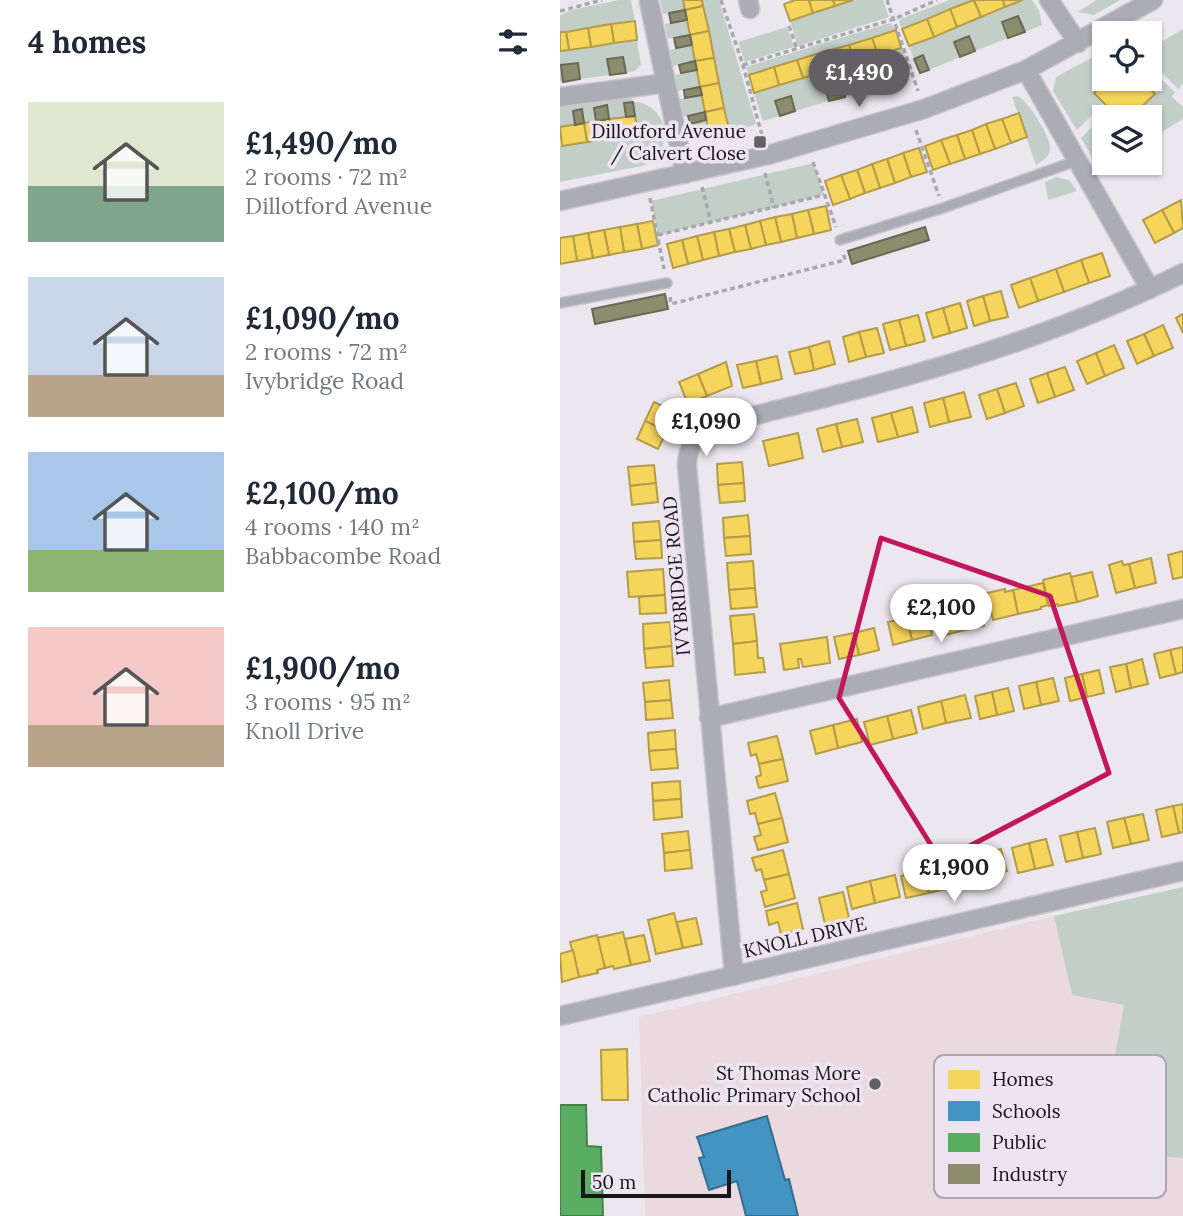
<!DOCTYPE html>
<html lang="en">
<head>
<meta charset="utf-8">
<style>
	body { margin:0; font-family:Lora,serif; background:#f6f6f7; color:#1f2937; height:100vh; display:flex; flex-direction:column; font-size:26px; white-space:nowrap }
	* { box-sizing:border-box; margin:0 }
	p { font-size:23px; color:#747a83 }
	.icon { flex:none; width:38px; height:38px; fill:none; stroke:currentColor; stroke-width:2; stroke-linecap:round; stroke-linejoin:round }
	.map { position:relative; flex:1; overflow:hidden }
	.details { display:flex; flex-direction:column; background:#fff; width:560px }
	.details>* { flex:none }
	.tools { position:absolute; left:532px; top:21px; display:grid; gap:14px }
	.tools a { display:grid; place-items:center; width:70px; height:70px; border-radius:0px; background:#fff; box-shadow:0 2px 5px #0004; font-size:35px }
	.scale { position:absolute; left:21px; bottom:18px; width:150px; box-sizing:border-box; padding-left:7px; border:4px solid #19161a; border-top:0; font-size:19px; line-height:24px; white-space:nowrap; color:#19161a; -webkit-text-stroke:5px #ede4f1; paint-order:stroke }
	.price { position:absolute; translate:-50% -60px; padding:0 16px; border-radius:24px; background:#fff; color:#222; font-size:23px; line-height:46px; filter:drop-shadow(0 2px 4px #0008) }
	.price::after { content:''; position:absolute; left:50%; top:42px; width:21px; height:16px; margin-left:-10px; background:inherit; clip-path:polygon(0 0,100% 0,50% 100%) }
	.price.active { background:#635f64; color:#fff }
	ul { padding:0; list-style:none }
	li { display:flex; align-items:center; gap:21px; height:175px; padding:0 28px }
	li span { display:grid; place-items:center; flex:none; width:196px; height:140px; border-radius:0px; color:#555 }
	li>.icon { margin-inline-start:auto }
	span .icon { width:84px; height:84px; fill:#fffc; stroke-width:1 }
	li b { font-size:30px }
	h2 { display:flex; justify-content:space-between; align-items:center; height:84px; padding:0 28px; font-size:30px }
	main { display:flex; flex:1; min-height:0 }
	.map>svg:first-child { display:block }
</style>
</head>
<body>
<main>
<section class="details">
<h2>4 homes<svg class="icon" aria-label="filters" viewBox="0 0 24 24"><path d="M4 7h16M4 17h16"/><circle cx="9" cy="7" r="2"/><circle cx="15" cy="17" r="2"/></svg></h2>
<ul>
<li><span style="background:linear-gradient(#dfe7d0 60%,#7fa58c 0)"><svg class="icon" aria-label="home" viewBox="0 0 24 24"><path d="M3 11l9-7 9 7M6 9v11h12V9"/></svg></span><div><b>£1,490/mo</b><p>2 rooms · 72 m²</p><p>Dillotford Avenue</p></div></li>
<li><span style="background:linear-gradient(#c9d6e8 70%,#b9a48a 0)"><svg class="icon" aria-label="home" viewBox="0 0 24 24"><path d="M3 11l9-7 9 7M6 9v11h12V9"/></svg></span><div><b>£1,090/mo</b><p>2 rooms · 72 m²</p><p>Ivybridge Road</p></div></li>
<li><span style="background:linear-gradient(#a9c7e8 70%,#8fb573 0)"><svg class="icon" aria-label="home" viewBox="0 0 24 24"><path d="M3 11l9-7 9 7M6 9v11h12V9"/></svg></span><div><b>£2,100/mo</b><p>4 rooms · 140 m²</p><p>Babbacombe Road</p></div></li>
<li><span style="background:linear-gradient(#f6c9c9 70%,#b9a48a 0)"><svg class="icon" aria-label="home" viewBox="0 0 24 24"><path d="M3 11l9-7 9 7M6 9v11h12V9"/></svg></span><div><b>£1,900/mo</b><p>3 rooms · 95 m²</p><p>Knoll Drive</p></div></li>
</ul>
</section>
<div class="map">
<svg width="623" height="1216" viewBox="0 0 623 1216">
	<rect width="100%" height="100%" fill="#ece7ee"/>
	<polygon fill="#eadae0" points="494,916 512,995 564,1005 538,1151 623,1158 623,1216 85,1216 79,1017"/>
	<g fill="#c2cfc8">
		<polygon points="59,0 71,0 75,21 0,32 0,15 12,10"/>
		<polygon points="100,0 123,0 125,10 103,14"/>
		<polygon points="142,0 159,0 196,124 170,134"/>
		<polygon points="293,0 323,0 329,17 238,46 230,21"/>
		<polygon points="389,0 413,0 342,29 339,22 341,19"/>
		<polygon points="463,0 472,0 479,10 482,25 465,32 443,22 448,38 415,51 409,36 394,42 400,57 369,70 362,55 354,59 349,46"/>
		<polygon points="536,0 560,0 534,15 518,12"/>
		<polygon points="127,20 130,35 108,39 105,24"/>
		<polygon points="330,23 336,30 189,75 186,67"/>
		<polygon points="227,27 234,47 185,62 178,42"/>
		<polygon points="623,29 623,84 618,89 592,62 598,44"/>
		<polygon points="77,40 81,65 75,71 66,73 63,57 48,59 50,75 20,79 17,63 1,65 3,82 0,82 0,51"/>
		<polygon points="132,45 135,61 113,66 110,50"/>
		<polygon points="341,48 350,76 334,81 329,66 314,71 318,86 285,97 281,81 265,85 269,101 235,111 231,96 215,101 220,116 203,121 194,93"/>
		<polygon points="544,51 544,79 549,79 534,93 544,103 517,130 493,91 496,77"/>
		<polygon points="590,69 615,92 612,97 623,107 623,119 590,139 590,117 571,117 595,94 581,79 590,79"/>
		<polygon points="137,70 140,87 118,91 115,75"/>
		<polygon points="142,95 145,112 122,117 119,99"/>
		<path d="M 72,96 L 73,102 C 109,102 117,154 82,166 L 0,182 L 0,146 L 78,134 L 73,102 L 64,104 L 66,117 L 49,119 L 46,105 L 34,108 L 36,121 L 24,123 L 21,109 L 13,111 L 15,125 L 0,127 L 0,107 Z"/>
		<path d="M 458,96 C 468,101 491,137 490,149 C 489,157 483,161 476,165 L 452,97 Z"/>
		<polygon points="146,120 150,138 138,140 132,134 130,124"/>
		<polygon points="536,123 544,135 544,163 549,163 539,169 521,138"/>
		<polygon points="254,163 264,195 98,235 91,201"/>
		<polygon points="496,177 509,180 517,191 488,200 485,182"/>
		<polygon points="623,887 623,1158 538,1151 564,1005 512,995 494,916"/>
	</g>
	<g fill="#f6d55c" stroke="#b49c48" stroke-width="2">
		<polygon points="123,0 142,0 143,6 125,10"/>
		<polygon points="235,0 249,0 253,13 230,21 224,4"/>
		<polygon points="249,0 273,0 275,6 253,13"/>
		<polygon points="273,0 293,0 275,6"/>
		<polygon points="414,0 421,17 397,27 390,9"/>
		<polygon points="414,0 443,0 445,7 421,17"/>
		<polygon points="443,0 463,0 445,7"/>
		<polygon points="143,6 149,31 130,35 125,10"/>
		<polygon points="390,9 397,27 374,37 367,19"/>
		<polygon points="367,19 374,37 349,46 342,29"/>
		<polygon points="75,21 77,40 54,43 51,24"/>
		<polygon points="51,24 54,43 31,47 28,28"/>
		<polygon points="28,28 31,47 9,50 6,32"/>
		<polygon points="336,30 341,48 318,55 312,38"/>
		<polygon points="149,31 154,58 135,61 130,35"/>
		<polygon points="0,32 6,32 9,50 0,51"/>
		<polygon points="312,38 318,55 294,62 289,45"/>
		<polygon points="289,45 294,62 268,70 263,52"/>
		<polygon points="263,52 268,70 243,78 237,60"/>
		<polygon points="154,58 159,83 140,87 135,61"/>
		<polygon points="237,60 243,78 219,85 214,67"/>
		<polygon points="214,67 219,85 194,93 189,75"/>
		<polygon points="549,79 580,79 595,94 571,117 558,117 534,93"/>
		<polygon points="159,83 164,108 145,112 140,87"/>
		<polygon points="164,108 170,134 150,138 145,112"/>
		<polygon points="459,113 467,137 451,143 442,119"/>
		<polygon points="75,116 78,134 52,138 49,119"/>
		<polygon points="49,119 52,138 27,142 24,123"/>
		<polygon points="442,119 451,143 435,149 426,124"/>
		<polygon points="24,123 27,142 2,146 0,127"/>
		<polygon points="426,124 435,149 420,154 412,130"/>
		<polygon points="412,130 420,154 405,159 397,135"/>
		<polygon points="397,135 405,159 390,164 381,140"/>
		<polygon points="381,140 390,164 373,170 365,146"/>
		<polygon points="359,148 367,172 351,177 343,153"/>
		<polygon points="343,153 351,177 335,183 327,159"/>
		<polygon points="327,159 335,183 320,188 312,164"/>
		<polygon points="312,164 320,188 305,193 297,170"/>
		<polygon points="297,170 305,193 290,199 281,175"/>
		<polygon points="281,175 290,199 273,205 265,181"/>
		<polygon points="621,200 623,228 614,233 602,210"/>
		<polygon points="266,206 271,230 254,234 248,210"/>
		<polygon points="248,210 254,234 237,238 232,214"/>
		<polygon points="602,210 614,233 595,243 583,220"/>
		<polygon points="232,214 237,238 221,242 215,217"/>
		<polygon points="215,217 221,242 206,245 200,221"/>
		<polygon points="93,221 98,245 82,249 77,224"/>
		<polygon points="200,221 206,245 191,249 185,225"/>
		<polygon points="77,224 82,249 64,252 60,227"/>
		<polygon points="185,225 191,249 175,252 169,229"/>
		<polygon points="60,227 64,252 49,255 44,230"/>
		<polygon points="169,229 175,252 159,256 154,232"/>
		<polygon points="44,230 49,255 33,258 28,233"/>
		<polygon points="154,232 159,256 143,260 137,236"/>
		<polygon points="28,233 33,258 17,261 13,236"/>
		<polygon points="13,236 17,261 0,264 0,238"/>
		<polygon points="137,236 143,260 128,264 122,240"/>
		<polygon points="122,240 128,264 113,268 107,244"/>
		<polygon points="542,253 550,276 529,283 521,260"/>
		<polygon points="521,260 529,283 504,292 496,269"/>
		<polygon points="496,269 504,292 478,301 470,278"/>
		<polygon points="470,278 478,301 459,308 451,285"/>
		<polygon points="441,291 448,317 430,321 423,296"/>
		<polygon points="423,296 430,321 414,326 407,301"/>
		<polygon points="400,303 407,328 390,333 383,308"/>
		<polygon points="383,308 390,333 373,338 366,313"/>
		<polygon points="623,314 623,333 616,318"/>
		<polygon points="358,315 365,341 346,346 339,320"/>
		<polygon points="339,320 346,346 330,350 323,324"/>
		<polygon points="603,325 613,348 594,356 584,334"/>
		<polygon points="317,328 324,353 306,357 299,332"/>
		<polygon points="299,332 306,357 289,362 283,337"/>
		<polygon points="584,334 594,356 577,364 567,341"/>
		<polygon points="269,341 275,364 254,370 249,347"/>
		<polygon points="554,345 564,368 545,376 536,353"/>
		<polygon points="249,347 254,370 235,374 229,352"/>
		<polygon points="536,353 545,376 527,384 517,361"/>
		<polygon points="217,356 222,379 201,384 196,361"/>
		<polygon points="196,361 201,384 183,388 177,365"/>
		<polygon points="166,362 172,386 147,396 138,374"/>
		<polygon points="505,367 514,390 495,397 487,373"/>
		<polygon points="487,373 495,397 478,403 470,379"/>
		<polygon points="138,374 147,396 128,404 119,382"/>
		<polygon points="456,383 464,406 445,413 437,389"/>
		<polygon points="437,389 445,413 427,419 419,395"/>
		<polygon points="404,392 411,417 389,422 383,398"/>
		<polygon points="383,398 389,422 370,427 364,403"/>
		<polygon points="94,402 115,412 107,431 85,421"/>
		<polygon points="352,407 358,432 338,437 331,413"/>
		<polygon points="331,413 338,437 318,442 312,418"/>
		<polygon points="297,419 303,442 282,447 276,424"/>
		<polygon points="85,421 107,431 98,449 77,439"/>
		<polygon points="276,424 282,447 263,452 257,429"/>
		<polygon points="238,433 243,458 209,466 203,441"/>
		<polygon points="182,462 184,483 158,485 157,464"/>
		<polygon points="94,465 96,483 70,486 68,467"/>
		<polygon points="96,483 98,502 72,505 70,486"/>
		<polygon points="184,483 185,501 160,503 158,485"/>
		<polygon points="188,515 190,536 164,538 163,518"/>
		<polygon points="99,521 101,540 74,542 73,523"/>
		<polygon points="190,536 191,554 166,556 164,538"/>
		<polygon points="101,540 102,558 76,559 74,542"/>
		<polygon points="623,551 623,577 613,579 608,555"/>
		<polygon points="591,558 596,583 575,588 569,564"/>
		<polygon points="193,561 195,588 169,590 167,563"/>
		<polygon points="562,561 563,565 569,564 575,588 556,593 549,565"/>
		<polygon points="103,569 105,595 69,597 67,572"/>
		<polygon points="532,572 538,596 517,602 511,577"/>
		<polygon points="510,573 517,602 498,606 497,604 489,606 483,580"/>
		<polygon points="483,583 488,605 481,607 481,609 458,614 453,590"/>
		<polygon points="195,588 197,607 171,609 169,590"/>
		<polygon points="445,589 445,592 453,590 458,614 433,620 427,593"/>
		<polygon points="105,595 106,613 80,614 79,597"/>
		<polygon points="419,603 424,626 405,630 399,607"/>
		<polygon points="399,607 405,630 385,635 380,612"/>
		<polygon points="367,613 372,635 352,640 347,618"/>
		<polygon points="194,614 197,641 173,644 170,616"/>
		<polygon points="347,618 352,640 333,645 328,622"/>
		<polygon points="110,622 112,646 84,649 83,624"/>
		<polygon points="314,628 319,650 299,655 294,633"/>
		<polygon points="294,633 299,655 279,659 274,637"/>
		<polygon points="267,637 270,663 243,667 241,659 238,659 239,668 224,670 220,644"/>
		<polygon points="197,641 198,658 203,658 205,672 175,675 173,644"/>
		<polygon points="112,646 113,666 86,668 84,649"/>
		<polygon points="623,647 623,672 616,674 610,650"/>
		<polygon points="610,650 616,674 600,678 594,654"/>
		<polygon points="582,659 588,684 571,688 566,664"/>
		<polygon points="566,664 571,688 556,692 550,667"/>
		<polygon points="539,670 544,693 527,697 522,674"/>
		<polygon points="522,674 527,697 510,701 505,678"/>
		<polygon points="493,678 499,701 481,705 476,682"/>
		<polygon points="109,680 111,700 85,702 83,683"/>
		<polygon points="476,682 481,705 464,709 459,686"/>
		<polygon points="448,688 454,711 437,715 432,692"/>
		<polygon points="432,692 437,715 420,719 415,696"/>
		<polygon points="405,695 411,718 386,723 381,701"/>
		<polygon points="111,700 113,718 86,720 85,702"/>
		<polygon points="381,701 386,723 363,729 358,707"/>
		<polygon points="351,710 357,733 333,739 327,716"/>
		<polygon points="327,716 333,739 310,745 304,722"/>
		<polygon points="297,719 302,742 278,748 273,725"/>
		<polygon points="273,725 278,748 256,754 250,731"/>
		<polygon points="115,730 116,749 89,751 88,733"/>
		<polygon points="217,736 223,759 199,764 196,754 191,756 188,743"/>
		<polygon points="116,749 118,768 91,770 89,751"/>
		<polygon points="223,759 228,781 199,788 196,777 201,775 199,764"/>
		<polygon points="120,781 121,799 93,801 92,783"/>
		<polygon points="215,793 222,818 198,824 195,813 190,814 187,801"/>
		<polygon points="121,799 122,817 94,820 93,801"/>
		<polygon points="623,804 623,832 619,833 613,806"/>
		<polygon points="613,806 619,833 602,837 596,810"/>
		<polygon points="583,814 589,840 571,844 564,818"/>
		<polygon points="222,818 228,842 198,850 194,837 201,835 198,824"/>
		<polygon points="564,818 571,844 553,848 547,822"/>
		<polygon points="535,828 541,854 523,858 517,832"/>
		<polygon points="128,831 130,850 104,853 102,834"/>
		<polygon points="517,832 523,858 506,862 500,836"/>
		<polygon points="486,839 493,865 475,869 469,843"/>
		<polygon points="469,843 475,869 458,873 452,848"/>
		<polygon points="441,849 447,871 422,877 417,855"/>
		<polygon points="130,850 132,868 105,871 104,853"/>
		<polygon points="223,850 229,874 204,880 201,869 196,871 192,858"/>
		<polygon points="417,855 422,877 399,883 393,861"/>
		<polygon points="389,865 394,887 369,893 364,871"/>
		<polygon points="364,871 369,893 346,898 341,876"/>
		<polygon points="229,874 235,898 205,907 201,892 207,890 204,880"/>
		<polygon points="335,875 340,897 315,903 310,881"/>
		<polygon points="310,881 315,903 292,909 287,887"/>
		<polygon points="283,892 289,918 265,924 259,898"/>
		<polygon points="237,903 243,929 221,934 218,922 209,925 206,911"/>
		<polygon points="114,913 123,948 96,954 88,920"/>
		<polygon points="136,918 142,944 123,948 117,922"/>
		<polygon points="63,932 71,965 54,969 53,966 45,968 37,938"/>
		<polygon points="37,935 45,968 37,970 38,973 19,977 10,942"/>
		<polygon points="84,935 90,961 71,965 65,939"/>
		<polygon points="13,950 19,977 2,982 0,954"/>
		<polygon points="67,1049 68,1100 42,1100 41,1050"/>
	</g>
	<polygon fill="#4393c3" stroke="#366e90" stroke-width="2" points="207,1116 225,1180 229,1179 238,1216 186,1216 177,1181 149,1190 139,1158 144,1157 137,1137"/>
	<polygon fill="#5aae61" stroke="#46804c" stroke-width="2" points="0,1105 26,1105 27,1146 41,1147 43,1216 0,1216"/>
	<g fill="#8c8c6e" stroke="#6a6955" stroke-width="2">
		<polygon points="125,10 127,20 111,23 109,13"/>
		<polygon points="458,16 465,32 448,38 442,22"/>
		<polygon points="130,35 132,45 116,48 114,38"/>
		<polygon points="409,36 415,51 400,57 394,42"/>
		<polygon points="363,55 369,70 360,73 354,59"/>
		<polygon points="63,57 66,73 50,75 47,59"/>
		<polygon points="135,61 137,70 121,73 119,65"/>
		<polygon points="18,63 20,79 3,82 1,65"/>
		<polygon points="329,66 334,81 318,86 313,71"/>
		<polygon points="281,80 285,97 269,101 264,85"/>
		<polygon points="140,87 142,95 125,98 124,90"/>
		<polygon points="231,96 235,111 220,116 215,101"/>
		<polygon points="73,102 75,116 66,117 64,103"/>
		<polygon points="47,105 49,119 36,121 34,108"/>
		<polygon points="22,109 24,123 15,125 13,111"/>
		<polygon points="145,112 146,120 130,124 128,116"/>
		<polygon points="365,227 369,240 292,264 288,251"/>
		<polygon points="105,294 108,309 35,324 32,309"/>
	</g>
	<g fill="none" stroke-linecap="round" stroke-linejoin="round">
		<defs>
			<g id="lane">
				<polyline points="280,240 383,208 516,161"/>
				<polyline points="0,303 107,283"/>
			</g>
			<g id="street">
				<polyline points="188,0 190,9"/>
				<polyline points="489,0 518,43"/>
				<polyline points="89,2 106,83"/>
				<polyline points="466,70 590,289"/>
				<polyline points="0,97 106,83 125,174"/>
				<polyline points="0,201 208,155 364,109 466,70 593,0"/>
				<polyline points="149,718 623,609"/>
				<path d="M 174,976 L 127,466 C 127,444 138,432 158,424 C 319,386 474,347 623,273"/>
				<polyline points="0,1016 623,871"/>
			</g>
		</defs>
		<use href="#lane" stroke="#c9c6cb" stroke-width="12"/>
		<use href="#street" stroke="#c9c6cb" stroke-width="21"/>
		<g stroke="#a9a7af" stroke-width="3.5" stroke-dasharray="5 3.5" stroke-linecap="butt">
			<polyline points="161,0 183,65 203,139"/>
			<polyline points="327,0 358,91"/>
			<polyline points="0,11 42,0"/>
			<polyline points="229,26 237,49"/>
			<polyline points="183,65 334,19 377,0"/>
			<polyline points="356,130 379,196"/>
			<polyline points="253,162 276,227"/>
			<polyline points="205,173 214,208"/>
			<polyline points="142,187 151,223"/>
			<polyline points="90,198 104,269"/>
			<polyline points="98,235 264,195"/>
			<polyline points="110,297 111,304 285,260 283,252"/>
		</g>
		<use href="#lane" stroke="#acacb7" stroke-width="9"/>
		<use href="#street" stroke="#acacb7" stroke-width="18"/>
	</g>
	<path fill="none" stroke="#c2185b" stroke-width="5" stroke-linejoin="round" d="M 321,538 L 490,596 L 549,773 L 381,861 L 279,698 Z"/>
	<g fill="#635f64" stroke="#ede4f1" stroke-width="2.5">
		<rect x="193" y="135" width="14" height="14" rx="3.5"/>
		<circle cx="315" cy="1084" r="7"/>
	</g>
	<g text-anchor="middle" stroke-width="7" stroke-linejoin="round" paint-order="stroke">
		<g font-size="19" fill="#19161a" stroke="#ede4f1" text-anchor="end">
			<text x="186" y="138">Dillotford Avenue<tspan x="186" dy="22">/ Calvert Close</tspan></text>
			<text x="301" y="1080">St Thomas More<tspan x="301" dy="22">Catholic Primary School</tspan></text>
		</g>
		<g font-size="19" fill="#19161a" stroke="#ede4f1">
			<text transform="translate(116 576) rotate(-95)" y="7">IVYBRIDGE ROAD</text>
			<text transform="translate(245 937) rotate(-13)" y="7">KNOLL DRIVE</text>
		</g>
	</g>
	<rect x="374" y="1055" width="232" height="143" rx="10" fill="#ede4f1" stroke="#ada6b0" stroke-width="2"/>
	<rect x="388" y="1070" width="32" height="19" fill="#f6d55c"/>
	<rect x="388" y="1101" width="32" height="20" fill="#4393c3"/>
	<rect x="388" y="1133" width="32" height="19" fill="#5aae61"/>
	<rect x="388" y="1164" width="32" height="20" fill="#8c8c6e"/>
	<g font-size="19" fill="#19161a">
		<text x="432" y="1086">Homes</text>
		<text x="432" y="1118">Schools</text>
		<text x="432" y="1149">Public</text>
		<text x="432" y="1181">Industry</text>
	</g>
</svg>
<div class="tools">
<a><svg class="icon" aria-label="locate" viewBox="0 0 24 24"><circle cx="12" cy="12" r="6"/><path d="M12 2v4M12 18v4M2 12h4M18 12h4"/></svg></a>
<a><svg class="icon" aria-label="layers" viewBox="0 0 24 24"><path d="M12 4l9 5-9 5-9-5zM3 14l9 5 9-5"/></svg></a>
</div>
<div class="scale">50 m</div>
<b class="price active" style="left:299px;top:109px">£1,490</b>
<b class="price" style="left:146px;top:458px">£1,090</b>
<b class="price" style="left:381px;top:644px">£2,100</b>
<b class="price" style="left:394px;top:904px">£1,900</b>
</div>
</main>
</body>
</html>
